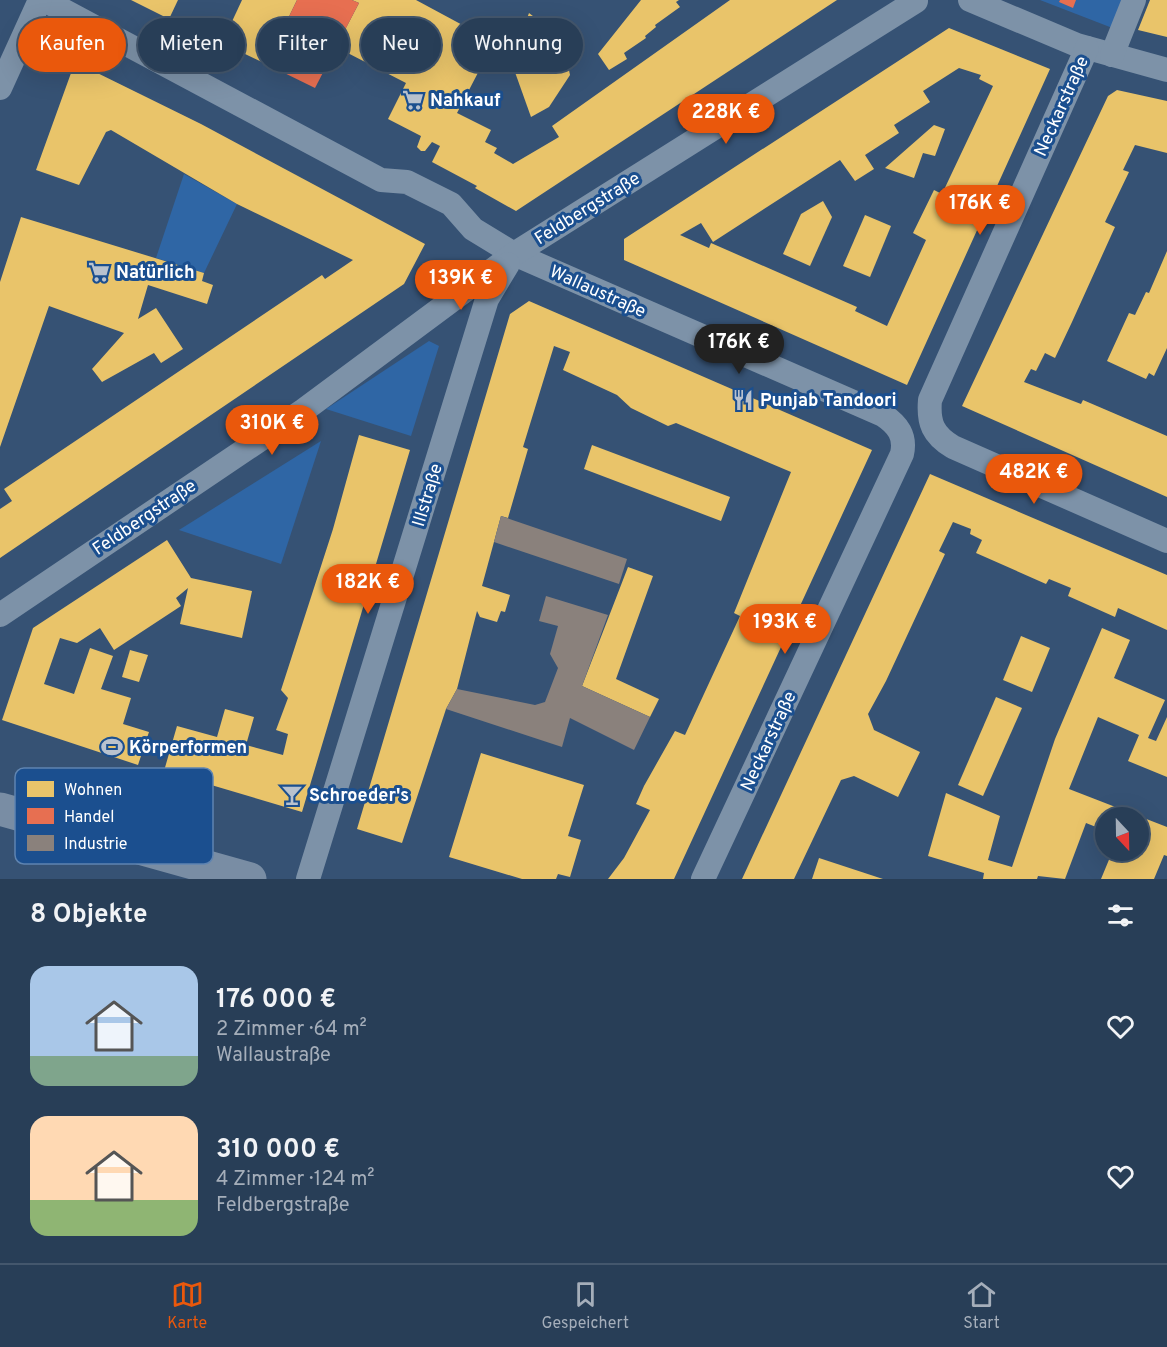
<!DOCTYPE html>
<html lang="de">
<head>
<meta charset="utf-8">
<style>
	body { margin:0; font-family:Overpass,sans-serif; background:#344961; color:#f1f3f6; height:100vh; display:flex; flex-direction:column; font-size:22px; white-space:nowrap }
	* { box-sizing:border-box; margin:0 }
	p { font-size:20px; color:#a5aeba }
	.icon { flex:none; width:33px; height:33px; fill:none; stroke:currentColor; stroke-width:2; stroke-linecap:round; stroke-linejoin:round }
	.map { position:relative; height:879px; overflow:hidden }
	.drawer { display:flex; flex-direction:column; background:#283e57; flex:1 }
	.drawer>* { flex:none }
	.banner { position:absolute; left:18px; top:18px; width:600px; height:54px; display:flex; gap:12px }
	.needle { width:39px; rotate:158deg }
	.buttons { position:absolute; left:1095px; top:807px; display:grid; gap:12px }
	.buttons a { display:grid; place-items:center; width:54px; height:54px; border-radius:50%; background:#283e57; box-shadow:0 6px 24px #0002,0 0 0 2px #44576d; font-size:30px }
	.price { position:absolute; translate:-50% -51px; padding:0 14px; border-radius:21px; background:#ea580c; color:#fff; font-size:20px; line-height:39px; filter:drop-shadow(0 2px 3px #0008) }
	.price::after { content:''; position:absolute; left:50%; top:36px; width:18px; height:14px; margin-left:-9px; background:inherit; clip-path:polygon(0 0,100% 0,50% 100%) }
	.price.on { background:#222; color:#fff }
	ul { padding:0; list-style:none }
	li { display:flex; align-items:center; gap:18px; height:150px; padding:0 30px }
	li span { display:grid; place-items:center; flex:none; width:168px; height:120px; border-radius:18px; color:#555 }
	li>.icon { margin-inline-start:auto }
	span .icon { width:72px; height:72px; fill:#fffc; stroke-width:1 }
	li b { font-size:26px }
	h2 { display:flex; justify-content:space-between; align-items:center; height:72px; padding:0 30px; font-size:26px }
	.tag { padding:0 21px; border-radius:27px; background:#283e57; box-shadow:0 6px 24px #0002,0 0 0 2px #44576d; font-size:21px; line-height:54px }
	.tag.on { background:#ea580c; color:#fff }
	.dock { display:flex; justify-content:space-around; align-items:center; height:84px; border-top:2px solid #44576d; background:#283e57; font-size:16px; color:#a5aeba }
	.dock a { display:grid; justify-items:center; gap:3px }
	.dock .on { color:#ea580c }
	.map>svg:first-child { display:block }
</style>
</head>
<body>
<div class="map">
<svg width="1167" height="879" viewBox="0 0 1167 879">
	<rect width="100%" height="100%" fill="#365274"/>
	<g fill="#2f66a5">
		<polygon points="1040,0 1126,0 1115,29"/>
		<polygon points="184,174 237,204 204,273 156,258"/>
		<polygon points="429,341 439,346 411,436 326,409"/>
		<polygon points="321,441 281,564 179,530"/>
	</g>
	<g fill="#e9c46a" fill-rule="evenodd">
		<polygon points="131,0 178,0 169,19"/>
		<polygon points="242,0 297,0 266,64 222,43"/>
		<polygon points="352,0 416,0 494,42 457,113 491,130 485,142 497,148 494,153 513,164 559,137 552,126 730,0 837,0 516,211 475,188 477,186 432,162 440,146 432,142 425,151 421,151 417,147 421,136 388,119 406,83 336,47 359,3"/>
		<polygon points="641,0 679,0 676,2 680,7 655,25 656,27 645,36 646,38 624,53 627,59 609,70 598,54"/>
		<polygon points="1150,0 1167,0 1167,37 1138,30"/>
		<polygon points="529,13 551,30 565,51 570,75 549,107 531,117 511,61"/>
		<path d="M 949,28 L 1050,69 L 907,385 L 624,260 L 624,239 ZM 959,68 L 981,75 L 979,79 L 993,86 L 942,194 L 934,190 L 913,233 L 926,240 L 887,326 L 855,311 L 857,307 L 711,243 L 709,248 L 680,235 L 701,223 L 713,242 L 840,160 L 855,181 L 874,169 L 865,155 L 899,133 L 894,125 L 930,102 L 923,91 Z"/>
		<polygon points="75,62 201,124 425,244 404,284 0,558 0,509 12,501 4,489 322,275 325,279 353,260 237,204 111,130 106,132 79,185 36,170"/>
		<polygon points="1117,90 1167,101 1167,153 1135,145 1123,170 1129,172 1105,222 1115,227 1072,322 1055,358 1045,353 1036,371 1031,369 1024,382 1081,404 1083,400 1167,436 1167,497 962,406 1108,96"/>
		<polygon points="934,125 945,129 935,156 923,153 914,178 885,168"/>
		<polygon points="823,201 832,217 810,266 783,254 801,214"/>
		<polygon points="865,215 891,226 870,277 843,266"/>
		<polygon points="21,217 204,273 202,281 213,285 207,304 148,285 138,319 156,308 183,349 161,363 154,353 102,382 92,369 124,333 49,306 0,447 0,282"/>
		<polygon points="1167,251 1167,348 1154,376 1149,373 1146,379 1107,361 1129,313 1135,315 1146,292 1149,293"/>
		<polygon points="529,301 872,450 674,879 608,879 624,858 650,810 636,804 644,786 675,731 685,735 740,616 734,613 791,472 676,423 668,426 631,408 617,395 563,370 570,352 554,346 523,447 528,449 508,518 501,516 482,586 510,595 505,612 501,611 497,622 480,617 477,611 457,689 446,709 402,843 357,829 510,314"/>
		<polygon points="359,435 410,450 302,812 164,771 177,726 217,737 225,709 254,717 246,745 283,755 288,734 276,730 288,698 281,690 333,529"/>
		<polygon points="592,445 730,497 721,521 584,469"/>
		<polygon points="930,474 1167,575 1167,630 1118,608 1115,617 1068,596 1071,588 1049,579 1046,584 976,553 982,540 970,534 971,529 953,522 939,551 945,554 886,681 868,714 874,730 920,752 898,797 854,776 841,780 794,879 742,879"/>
		<polygon points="167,540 191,578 252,591 242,638 180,624 188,588 176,598 181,606 114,650 100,628 77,643 60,638 44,684 74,694 90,648 113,656 101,689 131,698 123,724 149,732 138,765 2,720 33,628"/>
		<polygon points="628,567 653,576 616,679 659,699 650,717 582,686"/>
		<polygon points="1102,628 1130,640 1114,678 1165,700 1148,738 1156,741 1167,717 1167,777 1128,761 1139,735 1098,717 1069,789 1167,827 1167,856 1164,855 1154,879 1101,879 1113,850 1138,850 1138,818 1106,818 1106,831 1086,823 1065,879 1038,876 1037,879 983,879 984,873 928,856 946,793 1000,816 988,860 1012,867 1055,739"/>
		<polygon points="1021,636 1050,648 1032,692 1003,680"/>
		<polygon points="130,650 148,655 139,682 122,677"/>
		<polygon points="996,697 1022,708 983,796 958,785"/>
		<polygon points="481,753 584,785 568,836 581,840 570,877 558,874 556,879 522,879 449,857"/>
		<polygon points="819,858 883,879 812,879"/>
	</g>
	<g fill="#e76f51">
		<polygon points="297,0 352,0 359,3 315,88 266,64"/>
		<polygon points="1060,0 1076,0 1073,8 1059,2"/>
	</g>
	<g fill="#8a817c">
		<polygon points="501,516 627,559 619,584 494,542"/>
		<polygon points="546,596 608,615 582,686 650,717 634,750 570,718 562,747 446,709 457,689 535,705 545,702 558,668 550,654 558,626 539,621"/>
	</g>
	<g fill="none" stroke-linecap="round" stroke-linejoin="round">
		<g stroke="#7d92a8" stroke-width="24">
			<path d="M 44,0 L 381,180 L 407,182 L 451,204 L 473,229 L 514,254 L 883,415 C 898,425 906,436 902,454 L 703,879"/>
			<polyline points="970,0 1077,45 1167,70"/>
			<path d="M 1087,48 L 930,400 C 928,423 933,435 953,447 L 1167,541"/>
			<polyline points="1112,55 1134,0"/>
			<polyline points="0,88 40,0"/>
			<polyline points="0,615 304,410 514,254 916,1"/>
			<polyline points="308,879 487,299 508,264"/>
		</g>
		<polyline stroke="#798da4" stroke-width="33" points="0,809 250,879"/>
	</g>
	<defs>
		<symbol id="supermarket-bare" viewBox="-9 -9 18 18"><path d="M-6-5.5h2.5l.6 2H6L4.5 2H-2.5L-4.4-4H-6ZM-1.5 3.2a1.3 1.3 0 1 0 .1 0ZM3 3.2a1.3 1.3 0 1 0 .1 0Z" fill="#b9c2ce" stroke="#1b4f8f" stroke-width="2.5" paint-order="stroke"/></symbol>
		<symbol id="restaurant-bare" viewBox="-9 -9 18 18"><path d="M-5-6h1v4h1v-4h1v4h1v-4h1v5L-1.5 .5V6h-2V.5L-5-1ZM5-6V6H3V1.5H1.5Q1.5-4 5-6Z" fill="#b9c2ce" stroke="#1b4f8f" stroke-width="2.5" paint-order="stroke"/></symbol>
		<symbol id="stadium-bare" viewBox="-9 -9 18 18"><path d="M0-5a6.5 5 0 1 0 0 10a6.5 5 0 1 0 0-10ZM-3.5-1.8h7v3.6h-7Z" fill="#b9c2ce" stroke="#1b4f8f" stroke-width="2.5" paint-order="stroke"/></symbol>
		<symbol id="bar-bare" viewBox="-9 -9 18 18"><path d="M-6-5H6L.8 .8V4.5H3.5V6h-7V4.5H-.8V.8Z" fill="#b9c2ce" stroke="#1b4f8f" stroke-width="2.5" paint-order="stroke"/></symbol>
	</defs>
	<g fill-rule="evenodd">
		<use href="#supermarket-bare" x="398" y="85" width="30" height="30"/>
		<use href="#supermarket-bare" x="84" y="257" width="30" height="30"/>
		<use href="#restaurant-bare" x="728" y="385" width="30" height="30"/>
		<use href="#stadium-bare" x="97" y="732" width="30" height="30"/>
		<use href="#bar-bare" x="277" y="780" width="30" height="30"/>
	</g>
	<g text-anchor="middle" stroke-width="6" stroke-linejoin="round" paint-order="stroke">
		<g font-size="18" font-weight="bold" fill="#fff" stroke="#1b4f8f" text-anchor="start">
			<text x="430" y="106">Nahkauf</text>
			<text x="116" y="278">Natürlich</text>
			<text x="760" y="406">Punjab Tandoori</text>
			<text x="129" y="753">Körperformen</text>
			<text x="309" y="801">Schroeder's</text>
		</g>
		<g font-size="18" fill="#fff" stroke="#1b4f8f">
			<text transform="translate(1061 106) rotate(-66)" y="6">Neckarstraße</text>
			<text transform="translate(587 208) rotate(-32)" y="6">Feldbergstraße</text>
			<text transform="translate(598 291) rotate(24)" y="6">Wallaustraße</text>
			<text transform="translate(427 495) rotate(-73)" y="6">Illstraße</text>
			<text transform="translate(144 517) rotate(-34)" y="6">Feldbergstraße</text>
			<text transform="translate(768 741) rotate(-65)" y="6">Neckarstraße</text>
		</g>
	</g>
	<rect x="15" y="768" width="198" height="96" rx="9" fill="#1b4f8f" stroke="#5f84b1" stroke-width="1.5"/>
	<rect x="27" y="781" width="27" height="16" fill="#e9c46a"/>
	<rect x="27" y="808" width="27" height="16" fill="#e76f51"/>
	<rect x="27" y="835" width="27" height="16" fill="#8a817c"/>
	<g font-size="16" fill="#fff">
		<text x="64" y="795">Wohnen</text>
		<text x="64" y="822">Handel</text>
		<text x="64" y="849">Industrie</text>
	</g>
</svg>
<div class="buttons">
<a><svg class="needle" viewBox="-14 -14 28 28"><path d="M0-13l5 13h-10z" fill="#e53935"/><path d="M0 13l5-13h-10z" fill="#a5aeba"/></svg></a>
</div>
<b class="price" style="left:726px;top:145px">228K €</b>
<b class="price" style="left:980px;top:236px">176K €</b>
<b class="price" style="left:461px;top:311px">139K €</b>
<b class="price on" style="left:739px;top:375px">176K €</b>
<b class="price" style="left:272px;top:456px">310K €</b>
<b class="price" style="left:1034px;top:505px">482K €</b>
<b class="price" style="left:368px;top:615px">182K €</b>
<b class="price" style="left:785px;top:655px">193K €</b>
<div class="banner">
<a class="tag on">Kaufen</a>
<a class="tag">Mieten</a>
<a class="tag">Filter</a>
<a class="tag">Neu</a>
<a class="tag">Wohnung</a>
</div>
</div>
<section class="drawer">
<h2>8 Objekte<svg class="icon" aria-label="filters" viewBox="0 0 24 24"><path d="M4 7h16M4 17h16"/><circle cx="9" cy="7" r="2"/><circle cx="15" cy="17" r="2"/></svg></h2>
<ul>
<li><span style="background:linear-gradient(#a9c7e8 75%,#7fa58c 0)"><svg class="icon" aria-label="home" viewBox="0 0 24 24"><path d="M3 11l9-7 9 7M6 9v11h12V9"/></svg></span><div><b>176 000 €</b><p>2 Zimmer · 64 m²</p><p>Wallaustraße</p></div><svg class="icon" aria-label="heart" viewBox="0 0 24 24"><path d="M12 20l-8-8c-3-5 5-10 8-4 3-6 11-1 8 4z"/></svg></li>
<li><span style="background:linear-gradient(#ffd9b3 70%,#8fb573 0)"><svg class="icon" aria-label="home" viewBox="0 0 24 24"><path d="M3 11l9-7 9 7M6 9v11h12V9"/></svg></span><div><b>310 000 €</b><p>4 Zimmer · 124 m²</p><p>Feldbergstraße</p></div><svg class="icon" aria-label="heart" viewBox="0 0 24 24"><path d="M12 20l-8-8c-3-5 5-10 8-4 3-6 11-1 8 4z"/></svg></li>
</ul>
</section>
<nav class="dock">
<a class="on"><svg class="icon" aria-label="map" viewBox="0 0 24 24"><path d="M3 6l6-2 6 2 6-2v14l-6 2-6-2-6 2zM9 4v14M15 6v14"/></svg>Karte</a>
<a><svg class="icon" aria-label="saved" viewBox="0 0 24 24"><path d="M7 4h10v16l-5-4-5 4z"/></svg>Gespeichert</a>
<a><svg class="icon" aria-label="home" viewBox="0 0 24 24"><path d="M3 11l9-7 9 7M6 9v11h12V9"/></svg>Start</a>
</nav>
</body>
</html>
